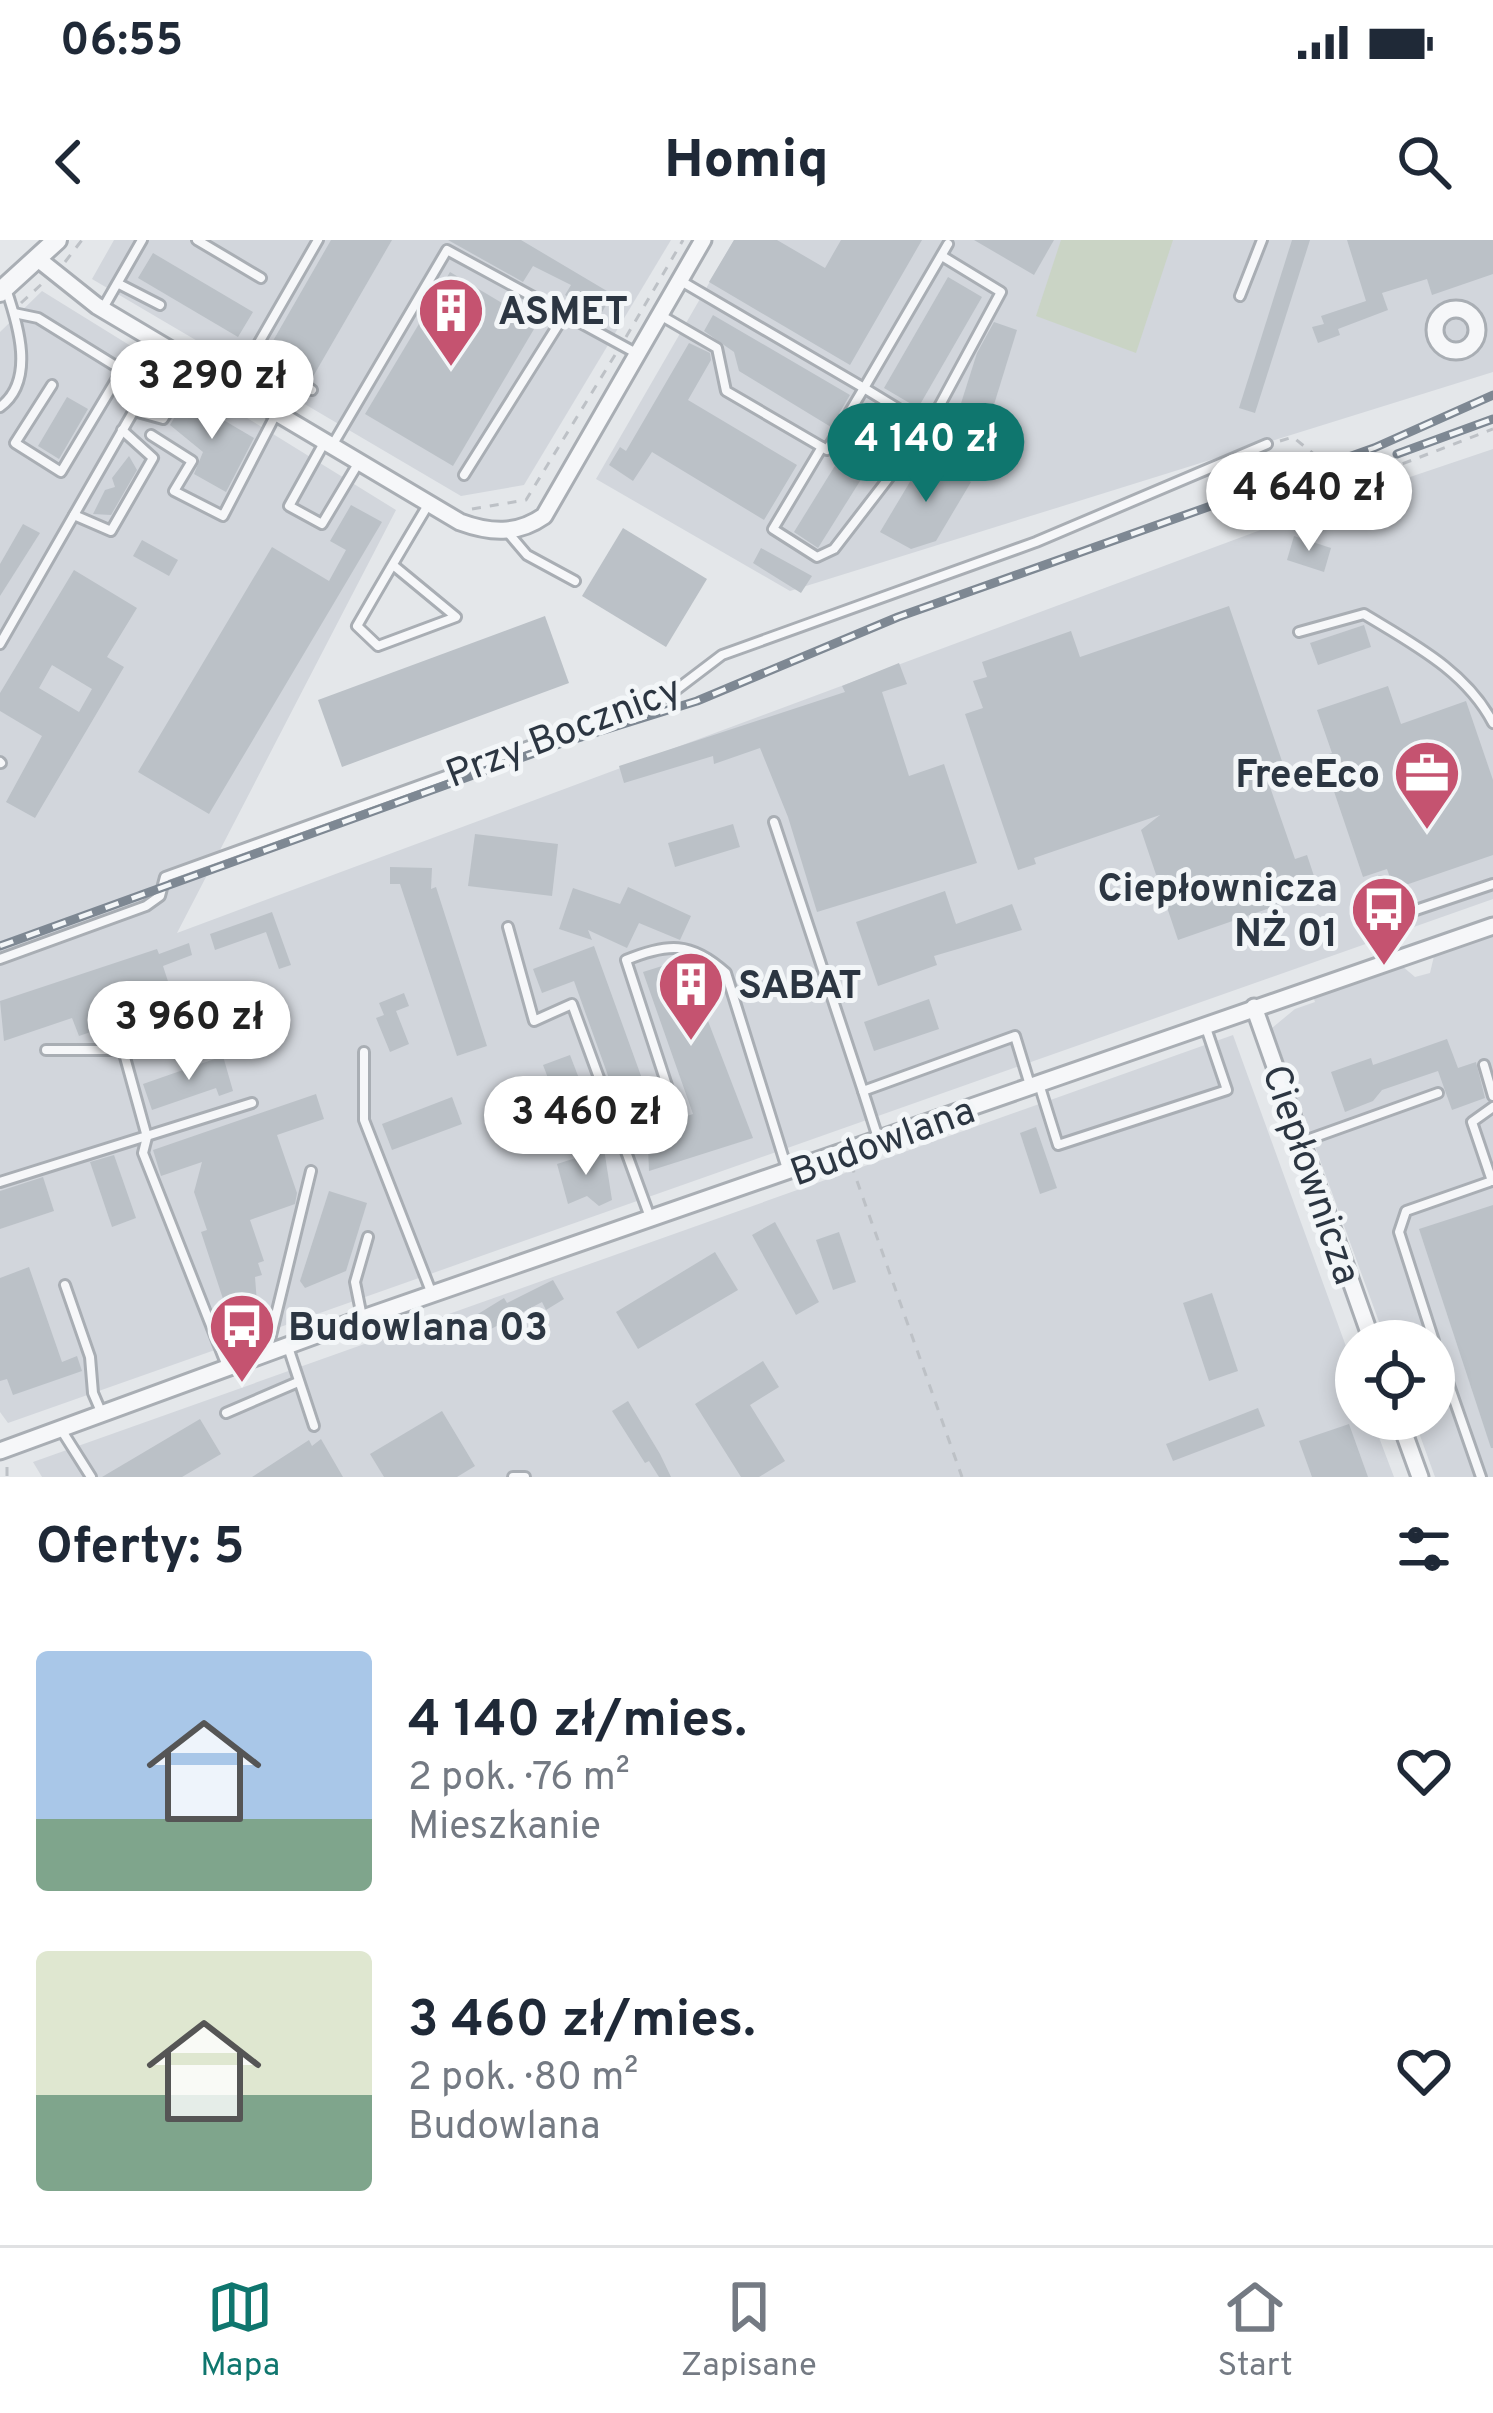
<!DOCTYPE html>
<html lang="pl">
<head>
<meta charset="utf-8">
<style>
	body { margin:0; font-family:Overpass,sans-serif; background:#f2f2f3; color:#1f2937; height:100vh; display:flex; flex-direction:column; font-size:45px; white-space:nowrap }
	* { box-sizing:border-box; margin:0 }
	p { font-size:39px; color:#747a83 }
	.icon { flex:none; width:66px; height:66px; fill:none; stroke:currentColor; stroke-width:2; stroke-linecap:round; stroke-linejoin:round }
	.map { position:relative; height:1237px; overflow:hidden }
	.panel { display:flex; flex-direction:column; background:#fff; flex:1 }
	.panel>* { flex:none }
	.buttons { position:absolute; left:1335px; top:1080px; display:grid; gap:24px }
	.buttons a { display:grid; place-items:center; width:120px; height:120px; border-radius:50%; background:#fff; box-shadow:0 6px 18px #0003; font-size:60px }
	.price { position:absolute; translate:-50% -102px; padding:0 27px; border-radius:42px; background:#fff; color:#222; font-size:39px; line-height:78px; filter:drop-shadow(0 3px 6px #0008) }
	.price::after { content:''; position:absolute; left:50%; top:72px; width:36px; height:27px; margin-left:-18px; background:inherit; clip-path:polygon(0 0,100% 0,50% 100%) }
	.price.on { background:#0f766e; color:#fff }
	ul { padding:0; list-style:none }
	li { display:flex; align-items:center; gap:36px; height:300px; padding:0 36px }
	li span { display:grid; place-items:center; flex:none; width:336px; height:240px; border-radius:12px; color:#555 }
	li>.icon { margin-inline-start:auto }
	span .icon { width:144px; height:144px; fill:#fffc; stroke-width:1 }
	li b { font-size:51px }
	h2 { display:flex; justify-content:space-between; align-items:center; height:144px; padding:0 36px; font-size:51px }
	.status { display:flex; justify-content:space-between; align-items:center; height:84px; padding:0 60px; background:#fff; direction:ltr }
	.status svg { height:33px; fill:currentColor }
	header { display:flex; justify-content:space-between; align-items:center; height:156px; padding:0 36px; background:#fff; font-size:54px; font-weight:800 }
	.menu { display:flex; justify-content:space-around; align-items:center; height:168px; border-top:3px solid #e0e1e3; background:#fff; font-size:33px; color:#747a83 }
	.menu a { display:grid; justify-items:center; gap:6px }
	.menu .on { color:#0f766e }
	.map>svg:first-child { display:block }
</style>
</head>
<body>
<div class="status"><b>06:55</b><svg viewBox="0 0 49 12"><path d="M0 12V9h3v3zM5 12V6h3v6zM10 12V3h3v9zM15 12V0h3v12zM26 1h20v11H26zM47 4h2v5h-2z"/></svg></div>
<header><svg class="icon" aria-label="back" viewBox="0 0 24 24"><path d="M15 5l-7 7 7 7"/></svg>Homiq<svg class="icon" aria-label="search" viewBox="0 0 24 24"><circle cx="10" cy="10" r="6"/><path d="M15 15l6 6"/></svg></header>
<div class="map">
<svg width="1493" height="1237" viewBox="0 0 1493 1237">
	<rect width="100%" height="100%" fill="#e4e7ea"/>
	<g fill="#d2d6dc">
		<polygon points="114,0 671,0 524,245 461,256 92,39"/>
		<polygon points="734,0 1493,0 1493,132 790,351 596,239"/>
		<polygon points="42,51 396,270 177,693 1333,263 1493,209 1493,659 8,1183 0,1172 0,92"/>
		<polygon points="1493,696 1493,1237 1435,1237 1414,1179 1434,1179 1434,1101 1386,1101 1272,788 1295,769 1315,762 1313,756 1402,726 1415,737 1430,733 1434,716"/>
		<polygon points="1233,795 1356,1134 1356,1179 1372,1179 1394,1237 42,1237 33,1222"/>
	</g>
	<polygon fill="#cad4c5" points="1061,0 1173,0 1136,113 1036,76"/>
	<g fill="#bbc1c7" fill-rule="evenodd">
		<polygon points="331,0 392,0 311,140 266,113"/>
		<polygon points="448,0 521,0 612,54 600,76 565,55 571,45 533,26 523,42"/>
		<polygon points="734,0 777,0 825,28 841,0 922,0 850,125 709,42"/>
		<polygon points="974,0 1054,0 1034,35"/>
		<polygon points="1292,0 1310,0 1255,173 1239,168"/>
		<polygon points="1347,0 1493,0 1493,34 1432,55 1427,39 1382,53 1388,70 1338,89 1340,95 1318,103 1312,87 1324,84 1321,76 1366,61"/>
		<polygon points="153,13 253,72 238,97 138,38"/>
		<polygon points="450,32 537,84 453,226 365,174"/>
		<polygon points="948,37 982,57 918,168 884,148"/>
		<polygon points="713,75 850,155 831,187 739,131 734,112 704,91"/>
		<polygon points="994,82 1017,90 980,210 949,201 977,113"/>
		<polygon points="689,103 710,113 711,120 688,160 797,225 764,280 652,212 633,241 609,225 620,207 626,211"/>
		<polygon points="189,153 206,163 203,168 254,198 226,252 194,234 203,212 170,185"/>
		<polygon points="67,157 88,169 59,219 38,206"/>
		<polygon points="862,182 887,198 818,308 794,292"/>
		<polygon points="926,215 971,242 936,301 911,309 880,292"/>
		<polygon points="129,216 137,230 111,275 93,274 105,250 115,247 112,238"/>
		<polygon points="351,265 382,282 209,574 138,532 272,307 329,341 346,310 330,301"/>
		<polygon points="23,284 40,293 0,356 0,324"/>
		<polygon points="623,288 707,339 666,407 582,356"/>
		<polygon points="1294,296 1331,308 1324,332 1287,320"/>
		<polygon points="142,300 178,320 169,336 133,316"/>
		<polygon points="761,308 812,336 801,353 753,323"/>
		<path d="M 74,330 L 137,368 L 107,417 L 124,427 L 35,578 L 6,562 L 42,496 L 0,471 L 0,453 ZM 52,425 L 92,449 L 79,472 L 39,448 Z"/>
		<polygon points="1229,366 1284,527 1276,530 1280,541 1269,544 1295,619 1307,615 1319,651 1178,700 1141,590 1160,575 1034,618 1036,624 1018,630 965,474 983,468 973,441 987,437 982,422 1071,391 1080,417"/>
		<polygon points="545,376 569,443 342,527 318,460"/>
		<polygon points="1364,385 1371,407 1318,425 1310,403"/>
		<polygon points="899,423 907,444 882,452 909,536 944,524 977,623 817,672 788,577 760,508 714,524 713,516 624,543 619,526 845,452 842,446"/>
		<polygon points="1388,446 1401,484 1466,461 1493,540 1493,615 1394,649 1387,629 1363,637 1322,516 1332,513 1317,470"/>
		<polygon points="733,584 740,607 675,627 668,603"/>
		<polygon points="475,594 558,604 552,656 468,646"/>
		<polygon points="390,627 432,628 431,649 436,647 487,806 457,816 400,644 390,644"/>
		<polygon points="628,647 691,676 680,700 639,683 627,708 588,690 592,700 559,689 573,648 620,664"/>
		<polygon points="945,651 956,684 1012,664 1022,690 934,716 937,725 878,746 856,682"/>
		<polygon points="272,672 291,725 279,729 266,692 215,710 210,694"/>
		<polygon points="189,703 192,715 163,726 175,763 79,796 72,778 4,801 0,761 157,709 159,714"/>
		<polygon points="594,706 653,869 624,880 574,741 542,753 533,729"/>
		<polygon points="678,721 681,732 688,729 753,898 649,931 648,907 674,899 668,882 693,874 643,732"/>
		<polygon points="404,753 409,766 396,771 409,804 390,812 376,778 384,775 379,763"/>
		<polygon points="929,759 939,789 874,811 864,782"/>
		<polygon points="1447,799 1458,828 1476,822 1485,858 1452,870 1438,831 1382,850 1373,861 1345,872 1331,832 1371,818 1373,825"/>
		<polygon points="570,815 598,888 571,898 543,825"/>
		<polygon points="223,816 233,851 219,856 216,848 152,870 143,844"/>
		<polygon points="316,854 324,879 277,895 297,953 295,964 250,980 264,1021 258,1023 262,1035 255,1037 257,1063 232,1072 226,1068 201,992 207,990 194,952 202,922 161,936 153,910"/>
		<polygon points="452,857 462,884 392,910 382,884"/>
		<polygon points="1036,887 1057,948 1040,954 1020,893"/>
		<polygon points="604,909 612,960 599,966 587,956 568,964 557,924"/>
		<polygon points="114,915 136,978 112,987 90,922"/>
		<polygon points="43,937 54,971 0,989 0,951"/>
		<polygon points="329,951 367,963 346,1031 305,1048 300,1041"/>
		<polygon points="1493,965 1493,1208 1491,1208 1419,989"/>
		<polygon points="775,982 819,1062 796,1075 752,995"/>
		<polygon points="839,992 856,1042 833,1050 816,1000"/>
		<polygon points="715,1012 738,1050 638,1109 616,1072"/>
		<polygon points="29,1027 62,1122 77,1116 82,1131 13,1155 7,1139 0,1141 0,1038"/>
		<polygon points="553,1040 564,1059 546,1070 542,1062 470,1100 460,1085 504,1058 507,1063"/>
		<polygon points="1212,1053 1238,1131 1209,1141 1183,1063"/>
		<polygon points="763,1121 779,1147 750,1165 785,1221 759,1237 741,1237 695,1164"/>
		<polygon points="628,1161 660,1214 671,1237 659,1237 649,1221 645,1223 612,1171"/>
		<polygon points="1258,1168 1265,1186 1173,1221 1166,1204"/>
		<polygon points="442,1171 475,1226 457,1237 384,1237 370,1214"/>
		<polygon points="200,1179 221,1214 182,1237 102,1237"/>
		<polygon points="1349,1184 1368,1237 1312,1237 1299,1201"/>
		<polygon points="321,1199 343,1237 252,1237 309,1200 312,1206"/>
	</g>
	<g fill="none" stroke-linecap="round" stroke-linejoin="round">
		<defs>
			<g id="service">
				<polyline points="197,0 261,38"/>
				<polyline points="681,41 864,148 948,4"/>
				<polyline points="119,44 160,65"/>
				<polyline points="1240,56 1262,0"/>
				<polyline points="103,68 142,0"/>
				<polyline points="14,73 38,78 122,130 61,232 15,203 52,145"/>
				<polyline points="660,75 717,108 726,151 827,210 864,148 928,187 1001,52 942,16"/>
				<polyline points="252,115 312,150"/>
				<polyline points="234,146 318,0"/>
				<path d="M 0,167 C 36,141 18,84 6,49"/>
				<polyline points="134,171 163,179 177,156 152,139"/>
				<polyline points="151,195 192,221 174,251 223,276 276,174"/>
				<polyline points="324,203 289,266 322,284 359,222"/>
				<polyline points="333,204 447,10 636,113"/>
				<polyline points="822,207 773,289 817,317 834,309 928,187"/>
				<polyline points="464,235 565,74"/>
				<polyline points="74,275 111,291 153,218 122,190"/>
				<polyline points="505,289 527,315 575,341"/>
				<path d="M 393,325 L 456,377 L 378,406 L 357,386 C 380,346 404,305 428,265"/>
				<path d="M 1299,392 L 1364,374 C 1413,404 1466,431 1493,483"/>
				<polyline points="0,404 168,111"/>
				<polyline points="0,522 1,523"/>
				<polyline points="774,582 863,851 1015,796 1030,845"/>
				<polyline points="1381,642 1395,677 1493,644"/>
				<polyline points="508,687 534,781 572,764 651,980"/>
				<polyline points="0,719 146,666 160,656 165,637 668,456 722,415 1036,302 1267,204"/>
				<polyline points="46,810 123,810 147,897 143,913 227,1126"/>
				<polyline points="364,812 364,880 432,1054"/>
				<polyline points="1484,825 1493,856"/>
				<polyline points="1039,844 1058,905 1227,850 1205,785"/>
				<polyline points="863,851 879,901"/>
				<path d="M 673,864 L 626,720 C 667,703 691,701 726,733 L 788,932"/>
				<polyline points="1304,901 1438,853"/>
				<polyline points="1492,941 1472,882 1493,867"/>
				<polyline points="0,942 252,863"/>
				<polyline points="65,1045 90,1117 93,1153 102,1174"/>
				<polyline points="362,1077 355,1042 368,997"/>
				<polyline points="1434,1101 1399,992 1406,971 1489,942"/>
				<polyline points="1434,1102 1481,1237"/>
				<polyline points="288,1107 314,1186"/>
				<polyline points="267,1112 311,931"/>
				<polyline points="226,1173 298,1142"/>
				<polyline points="62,1191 91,1237"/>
				<polyline points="513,1237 525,1237"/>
			</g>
			<g id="minor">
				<path d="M 38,19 L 97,66 L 460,282 C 490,293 517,295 544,276 L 703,0"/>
				<circle cx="1456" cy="90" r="21"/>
				<polyline points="1254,767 1372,1101"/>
				<polyline points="1399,1179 1420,1237"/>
				<polyline points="0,1211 363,1078 1493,686"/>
			</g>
			<polyline id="tertiary" points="0,52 57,0"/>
		</defs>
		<use href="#service" stroke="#a9aeb4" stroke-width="14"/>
		<use href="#minor" stroke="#a9aeb4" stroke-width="21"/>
		<use href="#tertiary" stroke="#a9aeb4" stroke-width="24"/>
		<g stroke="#bdc1c6" stroke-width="3" stroke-dasharray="9 9" stroke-linecap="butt">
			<polyline points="65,22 82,0"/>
			<polyline points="21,63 45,41"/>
			<polyline points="626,97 683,0"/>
			<polyline points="1280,201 1293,197 1350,244 1493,189"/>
			<polyline points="472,269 526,260 615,115"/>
			<polyline points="851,924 962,1237"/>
			<polyline points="7,1227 7,1237"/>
		</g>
		<use href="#service" stroke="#f6f7f9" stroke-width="8"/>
		<use href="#minor" stroke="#f6f7f9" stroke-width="15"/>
		<use href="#tertiary" stroke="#f6f7f9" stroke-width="18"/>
		<defs>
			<g id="rail">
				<polyline points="1397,214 1493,179"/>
				<polyline points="0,706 562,503 697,461 898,377 1374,208 1493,155"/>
			</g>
		</defs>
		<use href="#rail" stroke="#7e8893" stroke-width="9"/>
		<use href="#rail" stroke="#f3f6f8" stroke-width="4.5" stroke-dasharray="14" stroke-linecap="butt"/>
	</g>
	<defs>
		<symbol id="building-pin" viewBox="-11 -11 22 30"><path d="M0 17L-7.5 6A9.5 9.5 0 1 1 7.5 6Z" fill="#c55370" stroke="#f3f6f8"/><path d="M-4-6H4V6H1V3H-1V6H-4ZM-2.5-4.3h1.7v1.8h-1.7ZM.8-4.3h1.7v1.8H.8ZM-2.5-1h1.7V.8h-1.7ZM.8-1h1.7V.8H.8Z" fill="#fff"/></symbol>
		<symbol id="office-pin" viewBox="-11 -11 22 30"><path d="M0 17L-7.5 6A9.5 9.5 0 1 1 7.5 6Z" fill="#c55370" stroke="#f3f6f8"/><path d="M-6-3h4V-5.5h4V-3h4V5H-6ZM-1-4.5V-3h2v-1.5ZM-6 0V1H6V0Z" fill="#fff"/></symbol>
		<symbol id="bus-pin" viewBox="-11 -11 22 30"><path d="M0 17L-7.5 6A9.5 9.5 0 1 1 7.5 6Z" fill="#c55370" stroke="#f3f6f8"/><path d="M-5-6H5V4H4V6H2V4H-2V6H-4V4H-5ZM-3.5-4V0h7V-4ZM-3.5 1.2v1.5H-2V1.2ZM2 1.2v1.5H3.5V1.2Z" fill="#fff"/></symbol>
	</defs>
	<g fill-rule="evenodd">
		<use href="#building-pin" x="413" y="32" width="76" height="104"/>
		<use href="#office-pin" x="1389" y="495" width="76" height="104"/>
		<use href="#bus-pin" x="1346" y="631" width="76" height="104"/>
		<use href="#building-pin" x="653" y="706" width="76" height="104"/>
		<use href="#bus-pin" x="204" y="1048" width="76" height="104"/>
	</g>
	<g text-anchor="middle" stroke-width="10" stroke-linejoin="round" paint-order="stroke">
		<g font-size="39" font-weight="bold" fill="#2c3642" stroke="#f3f6f8" text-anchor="start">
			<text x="498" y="84">ASMET</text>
			<text x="1380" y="547" text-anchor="end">FreeEco</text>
			<text x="1338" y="661" text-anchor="end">Ciepłownicza<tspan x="1338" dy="45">NŻ 01</tspan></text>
			<text x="738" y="758">SABAT</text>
			<text x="288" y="1100">Budowlana 03</text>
		</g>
		<g font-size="39" fill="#2c3642" stroke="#f3f6f8">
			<text transform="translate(563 490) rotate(-21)" y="14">Przy Bocznicy</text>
			<text transform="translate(882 900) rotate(-20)" y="14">Budowlana</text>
			<text transform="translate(1313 934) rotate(71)" y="14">Ciepłownicza</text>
		</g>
	</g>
</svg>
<div class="buttons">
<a><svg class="icon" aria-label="locate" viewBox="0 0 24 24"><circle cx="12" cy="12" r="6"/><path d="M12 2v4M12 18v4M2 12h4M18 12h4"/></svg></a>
</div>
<b class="price" style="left:212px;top:202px">3 290 zł</b>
<b class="price on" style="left:926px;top:265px">4 140 zł</b>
<b class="price" style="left:1309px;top:314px">4 640 zł</b>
<b class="price" style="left:189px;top:843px">3 960 zł</b>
<b class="price" style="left:586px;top:938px">3 460 zł</b>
</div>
<section class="panel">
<h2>Oferty: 5<svg class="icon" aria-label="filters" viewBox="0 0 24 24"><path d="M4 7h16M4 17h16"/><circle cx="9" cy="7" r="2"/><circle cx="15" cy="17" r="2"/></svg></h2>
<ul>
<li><span style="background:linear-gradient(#a9c7e8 70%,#7fa58c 0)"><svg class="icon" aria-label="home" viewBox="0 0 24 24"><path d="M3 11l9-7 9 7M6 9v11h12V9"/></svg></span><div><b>4 140 zł/mies.</b><p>2 pok. · 76 m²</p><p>Mieszkanie</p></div><svg class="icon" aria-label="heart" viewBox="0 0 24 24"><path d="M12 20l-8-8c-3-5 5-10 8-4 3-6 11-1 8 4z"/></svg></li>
<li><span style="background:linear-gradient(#dfe7d0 60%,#7fa58c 0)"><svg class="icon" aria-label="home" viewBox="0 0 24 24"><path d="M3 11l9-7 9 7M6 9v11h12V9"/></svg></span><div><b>3 460 zł/mies.</b><p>2 pok. · 80 m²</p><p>Budowlana</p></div><svg class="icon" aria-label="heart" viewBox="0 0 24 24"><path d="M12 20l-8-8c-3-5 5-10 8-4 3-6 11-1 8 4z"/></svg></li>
</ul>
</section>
<nav class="menu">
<a class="on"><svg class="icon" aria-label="map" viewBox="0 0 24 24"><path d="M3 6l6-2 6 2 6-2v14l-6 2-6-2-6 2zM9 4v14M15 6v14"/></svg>Mapa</a>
<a><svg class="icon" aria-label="saved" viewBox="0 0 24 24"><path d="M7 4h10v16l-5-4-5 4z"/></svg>Zapisane</a>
<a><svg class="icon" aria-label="home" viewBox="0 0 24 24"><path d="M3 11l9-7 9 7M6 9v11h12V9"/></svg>Start</a>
</nav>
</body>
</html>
